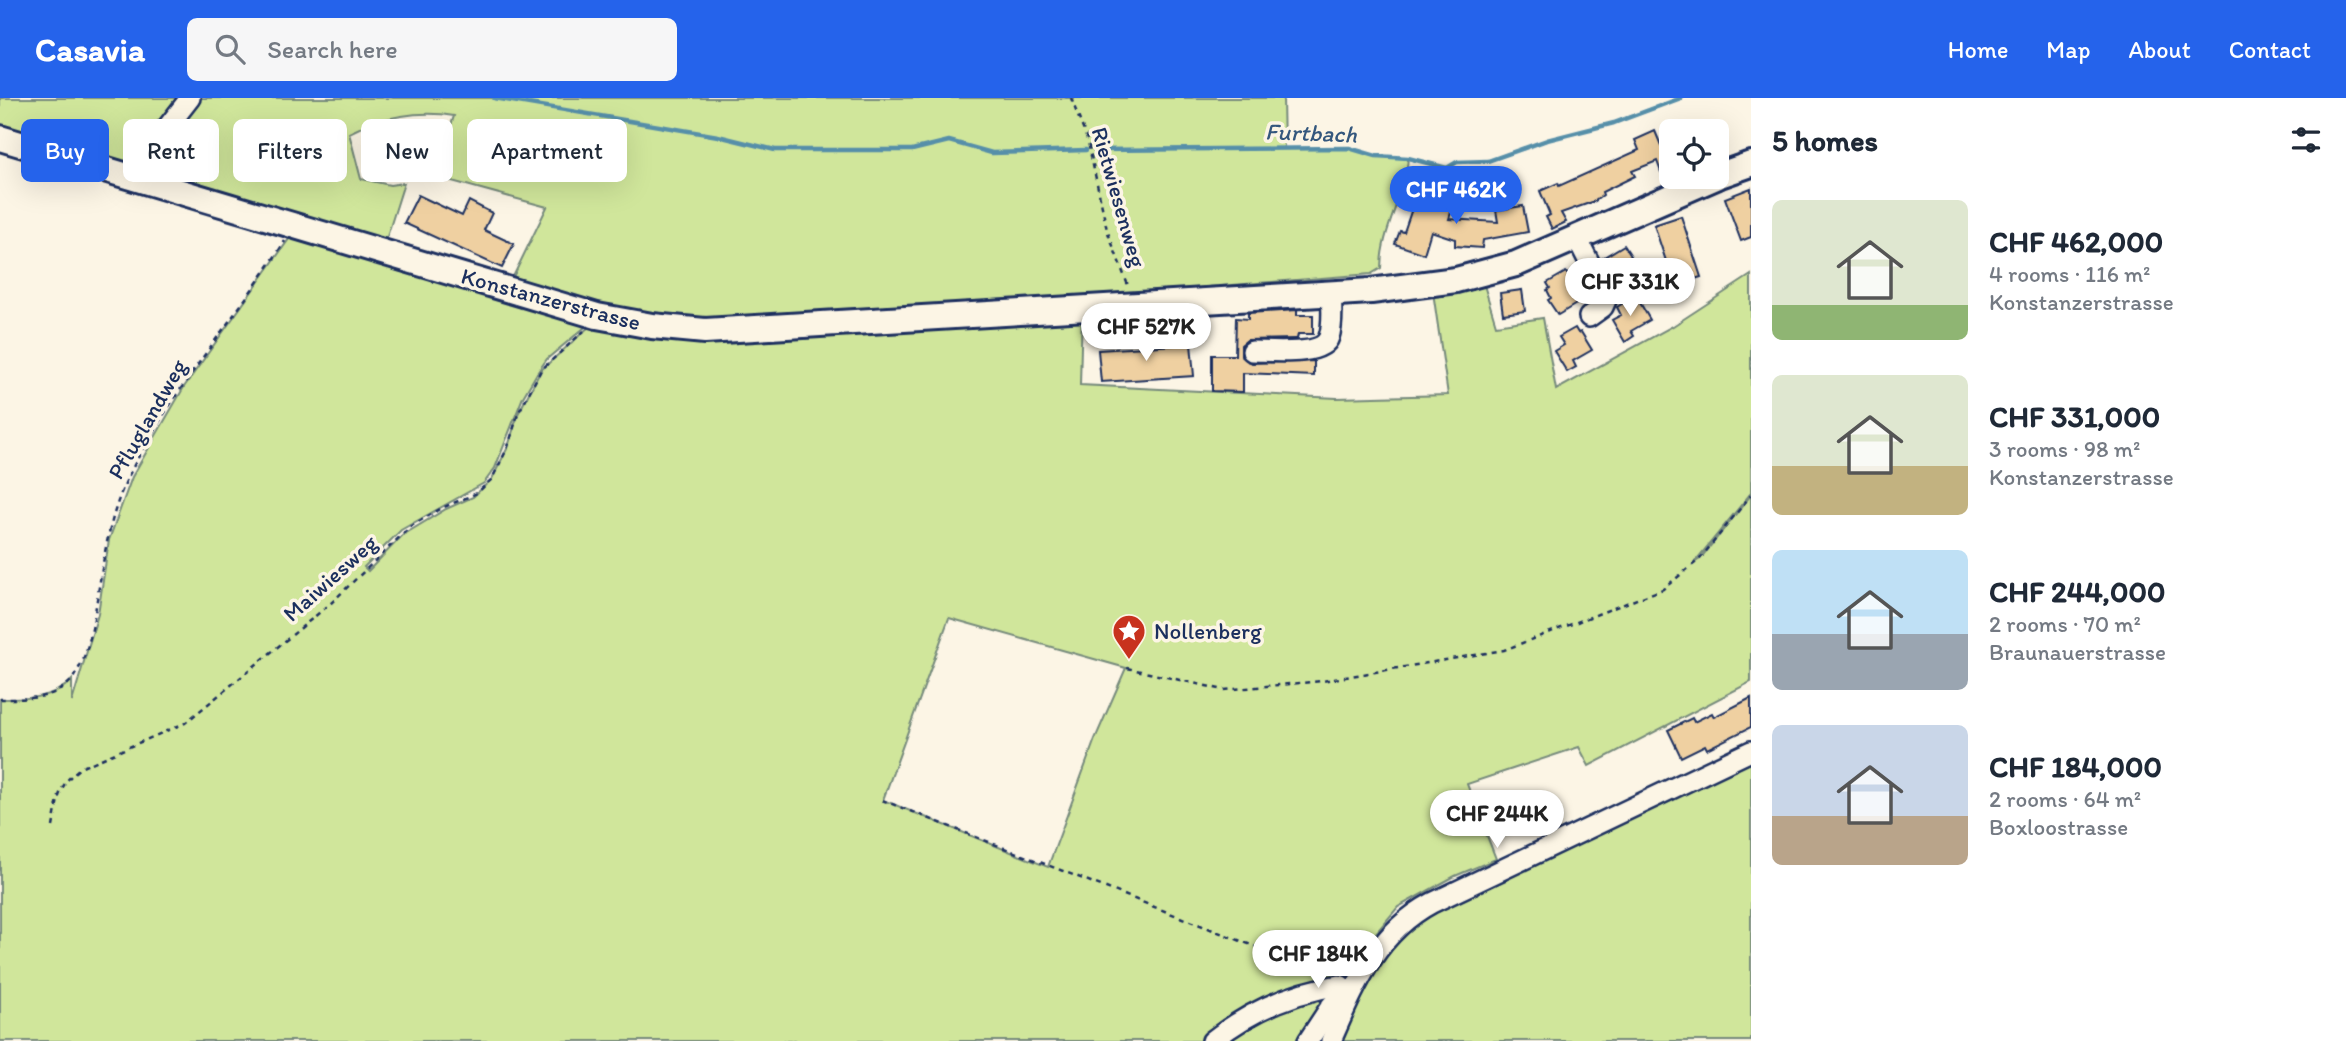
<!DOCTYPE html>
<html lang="en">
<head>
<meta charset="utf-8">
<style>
	body { margin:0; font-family:Itim,sans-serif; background:#f6f6f7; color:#1f2937; height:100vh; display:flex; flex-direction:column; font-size:26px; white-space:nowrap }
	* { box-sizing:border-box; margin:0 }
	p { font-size:23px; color:#747a83 }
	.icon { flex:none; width:38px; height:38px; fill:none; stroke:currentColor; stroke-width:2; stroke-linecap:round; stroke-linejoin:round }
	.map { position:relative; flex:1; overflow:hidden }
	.panel { display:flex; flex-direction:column; background:#fff; width:595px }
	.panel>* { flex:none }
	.top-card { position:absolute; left:21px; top:21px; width:665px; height:63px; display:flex; gap:14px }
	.tools { position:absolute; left:1659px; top:21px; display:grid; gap:14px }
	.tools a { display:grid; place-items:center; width:70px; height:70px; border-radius:10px; background:#fff; box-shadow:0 7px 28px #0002; font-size:35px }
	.price { position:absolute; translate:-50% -60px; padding:0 16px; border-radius:24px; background:#fff; color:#222; font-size:23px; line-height:46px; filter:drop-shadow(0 2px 4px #0008) }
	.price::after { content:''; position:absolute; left:50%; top:42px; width:21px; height:16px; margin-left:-10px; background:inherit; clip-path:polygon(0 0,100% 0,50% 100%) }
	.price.on { background:#2563eb; color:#fff }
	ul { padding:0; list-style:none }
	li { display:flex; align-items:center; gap:21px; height:175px; padding:0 21px }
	li span { display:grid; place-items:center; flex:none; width:196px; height:140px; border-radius:10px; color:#555 }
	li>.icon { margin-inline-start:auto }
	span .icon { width:84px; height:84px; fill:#fffc; stroke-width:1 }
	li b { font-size:30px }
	h2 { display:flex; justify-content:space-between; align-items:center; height:84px; padding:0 21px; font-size:30px }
	.pill { padding:0 24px; border-radius:10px; background:#fff; box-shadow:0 7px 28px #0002; font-size:24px; line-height:63px }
	.pill.on { background:#2563eb; color:#fff }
	header { display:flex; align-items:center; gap:42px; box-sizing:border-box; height:98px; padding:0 35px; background:#2563eb; color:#fff }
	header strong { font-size:33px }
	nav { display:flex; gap:38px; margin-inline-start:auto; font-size:24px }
	.search { width:490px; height:63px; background:#f6f6f7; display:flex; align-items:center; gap:18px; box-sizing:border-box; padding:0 24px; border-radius:10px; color:#747a83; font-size:26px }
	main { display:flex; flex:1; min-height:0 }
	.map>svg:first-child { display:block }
</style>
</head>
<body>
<header>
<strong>Casavia</strong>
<div class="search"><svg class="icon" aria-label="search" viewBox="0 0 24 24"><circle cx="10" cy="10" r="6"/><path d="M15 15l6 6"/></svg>Search here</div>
<nav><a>Home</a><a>Map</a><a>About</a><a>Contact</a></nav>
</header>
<main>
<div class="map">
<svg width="1751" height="943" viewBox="0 0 1751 943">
	<rect width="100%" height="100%" fill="#fcf5e5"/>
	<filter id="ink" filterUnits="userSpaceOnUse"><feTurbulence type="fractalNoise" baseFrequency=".0143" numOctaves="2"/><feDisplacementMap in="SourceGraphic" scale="14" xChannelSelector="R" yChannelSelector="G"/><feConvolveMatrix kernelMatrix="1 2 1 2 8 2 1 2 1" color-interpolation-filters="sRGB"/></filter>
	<g filter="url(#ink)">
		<g fill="#d0e69b" stroke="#768a7c" stroke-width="2" fill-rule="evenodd">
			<path d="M 0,0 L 1283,0 L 1284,50 L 1349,50 L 1376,58 L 1408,60 C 1405,98 1381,132 1381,170 L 1371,176 L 1131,195 L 702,221 L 603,208 L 513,179 L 547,109 L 437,79 L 452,53 L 448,36 L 454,18 C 420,12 379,19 349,35 L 361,81 L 390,87 L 404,85 L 386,142 L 370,140 L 0,29 Z"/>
			<path d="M 294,134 L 585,225 L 584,230 L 547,261 L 537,275 L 523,299 L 495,370 L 484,385 L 401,432 L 364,469 L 368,473 L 403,437 L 446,411 L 473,399 L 492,381 L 508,349 L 518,316 L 541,272 L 591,227 L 613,230 L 1082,210 L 1080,287 L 1337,300 L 1448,297 L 1433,194 L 1484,187 L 1496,227 L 1543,220 L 1556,292 L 1673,228 L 1751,177 L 1751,395 L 1694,465 L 1700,461 L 1751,397 L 1751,584 L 1589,668 L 1579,649 L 1467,686 L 1496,761 L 1455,778 L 1398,809 L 1340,877 L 1307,890 L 1208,943 L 0,943 L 0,601 C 26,601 53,601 72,582 L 72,604 L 98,516 L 109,442 L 132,379 L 184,289 ZM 949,520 L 1126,570 L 1095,641 L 1048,769 L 883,702 Z"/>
			<polygon points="1751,661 1751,943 1340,943 1382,855 1430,814"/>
			<polygon points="1332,891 1301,943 1215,943 1243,924"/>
		</g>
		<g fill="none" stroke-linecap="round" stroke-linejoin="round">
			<g stroke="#578fa9" stroke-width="4.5">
				<polyline points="494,0 718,38 775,52 912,52 949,43 992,55 1086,52"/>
				<polyline points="1095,52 1349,50 1376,58 1408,60 1447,70 1457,64 1488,63 1547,42 1614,25 1681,0"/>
			</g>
		</g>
		<g fill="#efd0a1" stroke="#1b2f5e" stroke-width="2">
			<polygon points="1655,33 1665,57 1671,55 1671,70 1661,74 1657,63 1632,73 1635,78 1602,94 1603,97 1595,103 1561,115 1566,124 1552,131 1546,119 1550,117 1540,93 1558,85 1559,88 1639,52 1635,42"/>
			<polygon points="1751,90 1751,139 1741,143 1725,100"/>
			<polygon points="1417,96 1453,108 1449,121 1498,124 1496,112 1523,108 1528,134 1483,142 1482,150 1455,148 1455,141 1431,133 1424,156 1395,146 1400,133 1404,134"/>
			<polygon points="418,97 462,118 469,103 492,115 484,132 514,146 502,170 404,125"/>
			<polygon points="1681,118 1701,179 1674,187 1654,127"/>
			<polygon points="1624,147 1631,158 1627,161 1634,173 1613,185 1601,161"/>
			<polygon points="1566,174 1575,189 1570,192 1578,205 1558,217 1548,202 1551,200 1547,192 1550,190 1547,185"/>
			<polygon points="1522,192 1525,213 1503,216 1500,195"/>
			<polygon points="1633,199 1636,205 1639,203 1650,222 1631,233 1634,238 1625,244 1612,222 1621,217 1617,209"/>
			<polygon points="1297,212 1297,217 1313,217 1313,236 1298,236 1297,241 1294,241 1247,242 1241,247 1241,258 1252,265 1314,263 1314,278 1243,275 1243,294 1212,293 1212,257 1235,257 1236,220 1248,221 1248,215"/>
			<polygon points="1575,230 1578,235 1581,234 1592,252 1573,263 1576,269 1567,274 1554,253 1564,247 1559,239"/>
			<polygon points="1191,246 1194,278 1101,284 1098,252"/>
			<polygon points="1751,600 1751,629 1707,651 1705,647 1681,659 1668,632 1692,620 1694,624 1712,615 1714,619"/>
		</g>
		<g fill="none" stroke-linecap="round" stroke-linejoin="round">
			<defs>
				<g id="minor">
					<polyline points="152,86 162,36 190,0"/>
					<polyline points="1577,140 1607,200 1603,209 1589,219"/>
					<path d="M 1252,253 C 1270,253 1323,259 1329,239 C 1333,227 1332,208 1331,195"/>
					<path d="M 1212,943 C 1250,913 1293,894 1340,887 L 1347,892"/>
					<polyline points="1308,943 1331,908 1347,892 1352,893"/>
					<path d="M 1331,943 C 1355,888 1376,835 1432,805 L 1751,653"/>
				</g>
				<g id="major">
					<polyline points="0,40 597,218 652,228 705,233 1371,193 1456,182 1516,166 1716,79"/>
					<polyline points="1717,78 1751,66"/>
				</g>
			</defs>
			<use href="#minor" stroke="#1b2f5e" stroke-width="24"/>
			<use href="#major" stroke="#1b2f5e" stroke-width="30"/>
			<g stroke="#1b2f5e" stroke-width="2.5" stroke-dasharray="5 5" stroke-linecap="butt">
				<polyline points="1071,0 1088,44 1107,132 1129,190"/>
				<polyline points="1127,570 1224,592 1322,583 1504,552 1663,491 1700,461 1751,397"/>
				<path d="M 0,601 C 24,601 58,602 73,580 C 91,554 94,519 99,489 C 105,452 111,415 127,381 C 169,295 234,223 285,143"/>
				<polyline points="882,702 1320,874"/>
				<path d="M 53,729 C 58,702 57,688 80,670 L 185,625 L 330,506 L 411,428 L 442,410 L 477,395 L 492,381 L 508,349 L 518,316 L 541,272 L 584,233"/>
			</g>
			<use href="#minor" stroke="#fcf5e5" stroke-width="19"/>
			<use href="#major" stroke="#fcf5e5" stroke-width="24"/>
		</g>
	</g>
	<defs>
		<symbol id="sight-pin" viewBox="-11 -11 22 30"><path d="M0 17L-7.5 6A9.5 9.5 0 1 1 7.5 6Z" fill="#c8321e" stroke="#fcf5e5"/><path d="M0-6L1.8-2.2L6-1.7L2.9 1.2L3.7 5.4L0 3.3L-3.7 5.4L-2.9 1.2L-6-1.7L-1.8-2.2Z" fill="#fff"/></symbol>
	</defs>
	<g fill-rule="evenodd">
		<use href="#sight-pin" x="1110" y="514" width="38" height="52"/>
	</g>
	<g text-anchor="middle" stroke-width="7" stroke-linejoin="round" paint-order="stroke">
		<g font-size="23" fill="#1b2f5e" stroke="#fcf5e5">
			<text transform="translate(1119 99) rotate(74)" y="8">Rietwiesenweg</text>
			<text transform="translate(551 201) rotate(15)" y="8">Konstanzerstrasse</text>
			<text transform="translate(147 321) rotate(-60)" y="8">Pfluglandweg</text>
			<text transform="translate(330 480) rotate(-42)" y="8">Maiwiesweg</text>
		</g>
		<g font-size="23" fill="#1b2f5e" stroke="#fcf5e5" text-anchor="start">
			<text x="1154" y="541">Nollenberg</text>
		</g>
		<g font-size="24" font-style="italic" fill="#34577d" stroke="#fcf5e5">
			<text transform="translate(1311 35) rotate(2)" y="8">Furtbach</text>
		</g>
	</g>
</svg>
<div class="tools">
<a><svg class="icon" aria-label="locate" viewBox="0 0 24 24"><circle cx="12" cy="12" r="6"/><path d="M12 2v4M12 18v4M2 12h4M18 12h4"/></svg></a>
</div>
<b class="price on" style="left:1456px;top:128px">CHF 462K</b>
<b class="price" style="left:1630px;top:220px">CHF 331K</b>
<b class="price" style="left:1146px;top:265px">CHF 527K</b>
<b class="price" style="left:1497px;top:752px">CHF 244K</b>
<b class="price" style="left:1318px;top:892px">CHF 184K</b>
<div class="top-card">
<a class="pill on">Buy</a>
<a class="pill">Rent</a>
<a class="pill">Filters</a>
<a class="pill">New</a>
<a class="pill">Apartment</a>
</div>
</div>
<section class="panel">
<h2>5 homes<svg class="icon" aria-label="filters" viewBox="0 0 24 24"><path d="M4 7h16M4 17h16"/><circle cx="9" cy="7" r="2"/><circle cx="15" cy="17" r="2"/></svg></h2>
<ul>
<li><span style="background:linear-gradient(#dfe7d0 75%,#8fb573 0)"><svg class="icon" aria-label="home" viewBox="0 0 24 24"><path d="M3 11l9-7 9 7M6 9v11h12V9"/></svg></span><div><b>CHF 462,000</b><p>4 rooms · 116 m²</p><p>Konstanzerstrasse</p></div></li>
<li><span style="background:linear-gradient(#dfe7d0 65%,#c2b280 0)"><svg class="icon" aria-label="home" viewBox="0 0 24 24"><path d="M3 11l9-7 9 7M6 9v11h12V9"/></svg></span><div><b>CHF 331,000</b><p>3 rooms · 98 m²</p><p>Konstanzerstrasse</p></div></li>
<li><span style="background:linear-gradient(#bfe0f5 60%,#9aa5b1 0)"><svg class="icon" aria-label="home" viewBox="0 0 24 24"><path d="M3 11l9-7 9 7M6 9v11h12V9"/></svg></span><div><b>CHF 244,000</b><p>2 rooms · 70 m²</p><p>Braunauerstrasse</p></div></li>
<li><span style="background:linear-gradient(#c9d6e8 65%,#b9a48a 0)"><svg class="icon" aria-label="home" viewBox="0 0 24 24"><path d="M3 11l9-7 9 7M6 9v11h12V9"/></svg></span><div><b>CHF 184,000</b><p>2 rooms · 64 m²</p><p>Boxloostrasse</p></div></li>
</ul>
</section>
</main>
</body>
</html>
